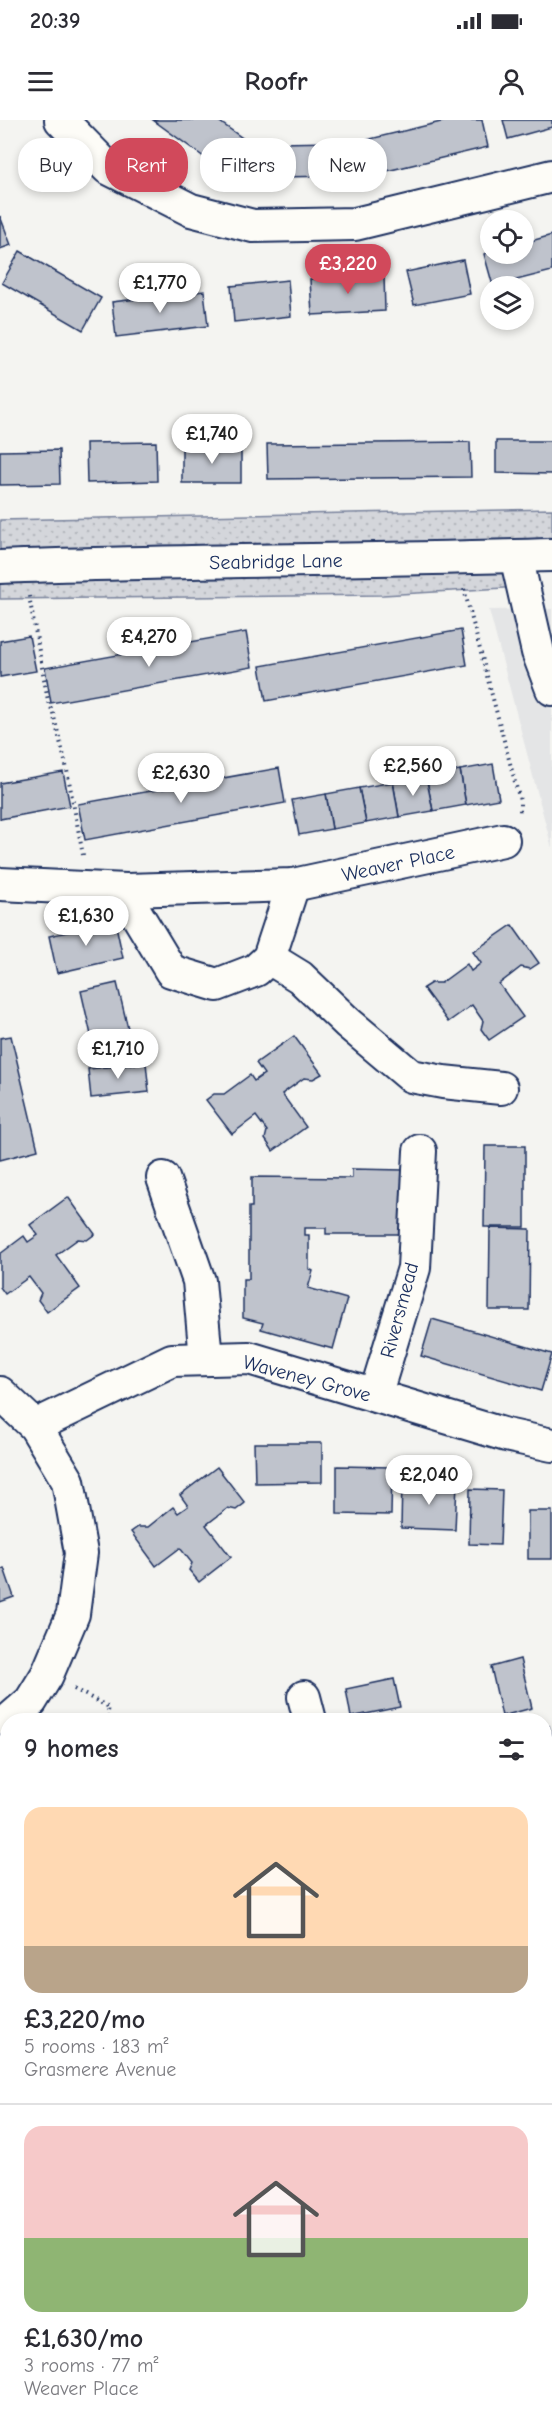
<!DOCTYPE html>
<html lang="en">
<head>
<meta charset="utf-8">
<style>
	body { margin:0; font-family:"Comic Neue",sans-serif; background:#f2f2f3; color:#2b2b33; height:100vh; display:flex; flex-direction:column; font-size:22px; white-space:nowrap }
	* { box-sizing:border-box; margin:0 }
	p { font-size:20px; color:#7c7c81 }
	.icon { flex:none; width:33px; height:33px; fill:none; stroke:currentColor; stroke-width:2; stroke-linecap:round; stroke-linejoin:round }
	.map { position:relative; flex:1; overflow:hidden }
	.drawer { position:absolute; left:0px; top:1593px; width:552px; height:722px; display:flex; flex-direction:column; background:#fff; border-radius:24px 24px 0 0; box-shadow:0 3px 9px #0003 }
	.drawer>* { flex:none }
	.guide { position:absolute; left:18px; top:18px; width:516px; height:54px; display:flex; gap:12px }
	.controls { position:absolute; left:480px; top:90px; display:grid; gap:12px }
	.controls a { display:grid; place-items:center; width:54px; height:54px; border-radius:50%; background:#fff; box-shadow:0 3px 9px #0003; font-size:30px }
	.price { position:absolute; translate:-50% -51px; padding:0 14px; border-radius:21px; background:#fff; color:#222; font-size:20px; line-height:39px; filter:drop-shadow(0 2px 3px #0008) }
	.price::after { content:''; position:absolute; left:50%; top:36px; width:18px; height:14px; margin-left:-9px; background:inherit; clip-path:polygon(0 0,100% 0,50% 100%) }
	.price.on { background:#d1495b; color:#fff }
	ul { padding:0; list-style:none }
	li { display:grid; align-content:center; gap:12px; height:318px; padding:0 24px }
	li+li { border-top:2px solid #e1e1e2 }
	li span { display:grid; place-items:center; height:186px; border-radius:18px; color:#555 }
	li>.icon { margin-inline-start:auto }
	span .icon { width:108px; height:108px; fill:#fffc; stroke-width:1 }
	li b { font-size:26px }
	h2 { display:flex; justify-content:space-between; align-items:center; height:72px; padding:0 24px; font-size:26px }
	.pill { padding:0 21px; border-radius:24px; background:#fff; box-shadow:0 3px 9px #0003; font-size:21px; line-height:54px }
	.pill.on { background:#d1495b; color:#fff }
	.status { display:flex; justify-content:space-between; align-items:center; height:42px; padding:0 30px; background:#fff; direction:ltr }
	.status svg { height:16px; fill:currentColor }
	header { display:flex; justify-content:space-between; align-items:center; height:78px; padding:0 24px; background:#fff; font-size:27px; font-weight:800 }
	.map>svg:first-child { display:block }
</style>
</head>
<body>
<div class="status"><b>20:39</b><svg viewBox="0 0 49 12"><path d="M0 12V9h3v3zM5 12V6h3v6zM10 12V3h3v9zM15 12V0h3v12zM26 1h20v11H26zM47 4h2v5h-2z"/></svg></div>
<header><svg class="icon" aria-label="menu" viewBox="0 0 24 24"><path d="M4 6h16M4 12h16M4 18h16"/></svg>Roofr<svg class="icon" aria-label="person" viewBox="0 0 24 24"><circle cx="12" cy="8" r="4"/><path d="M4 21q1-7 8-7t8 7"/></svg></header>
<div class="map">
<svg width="552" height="2314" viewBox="0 0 552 2314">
	<defs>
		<pattern id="grass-dots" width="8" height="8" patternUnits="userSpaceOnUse" patternTransform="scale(1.5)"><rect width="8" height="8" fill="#d4d6db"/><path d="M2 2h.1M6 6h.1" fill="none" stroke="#b5b8be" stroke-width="1.8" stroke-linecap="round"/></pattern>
	</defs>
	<rect width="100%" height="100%" fill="#f4f4f1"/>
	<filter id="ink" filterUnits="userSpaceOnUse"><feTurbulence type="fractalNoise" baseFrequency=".0167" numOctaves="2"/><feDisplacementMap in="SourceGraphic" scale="12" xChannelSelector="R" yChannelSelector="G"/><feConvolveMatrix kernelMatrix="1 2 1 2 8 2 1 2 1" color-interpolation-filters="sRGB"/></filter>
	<g filter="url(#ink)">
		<polygon fill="#e4e5e6" points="552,489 552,728 489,490"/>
		<polygon fill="url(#grass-dots)" stroke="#78829c" stroke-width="1.5" points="552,389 552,435 516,436 523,467 383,475 0,479 0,400"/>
		<g fill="#bfc3cc" stroke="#1b2f5e" stroke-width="1.5">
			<polygon points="153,0 217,0 252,25 230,56"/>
			<polygon points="449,0 482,0 488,27 374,54 366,20"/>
			<polygon points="503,0 552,0 552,7 508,19"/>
			<polygon points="335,22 336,56 279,57 279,23"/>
			<polygon points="0,96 11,125 0,129"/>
			<polygon points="552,115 552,151 493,166 484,134 490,132 524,134 524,123"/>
			<polygon points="20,131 101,178 83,210 2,163"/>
			<polygon points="463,140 470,174 414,185 406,152"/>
			<polygon points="384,156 385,191 312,195 310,159"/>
			<polygon points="288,160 291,196 234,202 231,166"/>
			<polygon points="204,171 208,206 116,217 112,182"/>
			<polygon points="496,321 552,321 552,354 496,353"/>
			<polygon points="156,322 157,361 87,363 86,323"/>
			<polygon points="470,322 471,357 268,359 267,324"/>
			<polygon points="241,326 241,363 182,363 182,327"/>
			<polygon points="59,330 60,364 0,365 0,331"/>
			<polygon points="461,510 467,545 266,581 260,546"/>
			<polygon points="246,512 252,547 51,583 45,548"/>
			<polygon points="29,516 36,551 0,557 0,521"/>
			<polygon points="493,644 499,679 466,685 460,650"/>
			<polygon points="279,648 285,683 85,720 78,684"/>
			<polygon points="460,650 466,685 433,691 426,656"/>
			<polygon points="63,652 70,686 0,699 0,663"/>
			<polygon points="426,656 433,691 399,697 393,662"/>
			<polygon points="393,662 399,697 366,703 359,668"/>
			<polygon points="359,668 366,703 332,709 326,674"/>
			<polygon points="326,674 332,709 299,715 292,680"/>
			<polygon points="115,801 123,838 57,853 49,816"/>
			<polygon points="512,805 539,843 530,849 521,847 499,864 523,897 489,920 481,909 483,901 472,885 448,902 423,868 431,863 441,863 467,844 471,851 481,843 473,832"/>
			<polygon points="117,863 133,929 96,937 81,871"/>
			<polygon points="11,916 38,1030 0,1040 0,918"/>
			<polygon points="294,916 322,954 313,959 304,958 282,974 306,1007 273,1031 265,1019 267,1011 256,996 232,1014 206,980 214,974 224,974 250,955 254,961 264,954 256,943"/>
			<polygon points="146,943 149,972 91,978 88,949"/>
			<polygon points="485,1026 525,1026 525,1107 484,1107"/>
			<polygon points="352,1049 404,1050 404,1114 326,1114 326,1108 305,1108 305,1115 309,1115 309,1149 313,1151 308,1168 347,1179 333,1229 261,1209 263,1203 243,1198 243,1159 249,1159 249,1087 252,1087 252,1057 352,1058"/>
			<polygon points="68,1077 95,1114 87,1120 78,1119 56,1135 80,1168 47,1192 38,1180 41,1173 29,1157 5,1174 0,1167 0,1134 24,1116 28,1122 38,1115 30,1105"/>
			<polygon points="490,1108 530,1109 529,1190 489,1190"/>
			<polygon points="432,1199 552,1234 541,1271 421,1236"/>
			<polygon points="254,1323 322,1323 322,1362 255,1363"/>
			<polygon points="337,1346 392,1347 391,1395 337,1394"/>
			<polygon points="217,1347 245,1383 236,1390 228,1388 206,1405 231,1437 199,1462 189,1450 192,1443 180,1428 156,1446 131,1412 138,1407 148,1407 173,1387 178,1393 188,1386 180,1375"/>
			<polygon points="402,1362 457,1363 455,1410 401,1408"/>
			<polygon points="470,1369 502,1370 500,1425 469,1424"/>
			<rect x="528" y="1391" width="24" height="48"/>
			<polygon points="4,1448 14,1477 0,1482 0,1450"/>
			<polygon points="520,1539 532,1588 502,1596 491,1547"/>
			<polygon points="394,1559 400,1587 351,1597 346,1569"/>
			<polygon points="549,1606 552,1617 552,1655 544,1657 544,1608"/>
			<polygon points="552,1666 552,1713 544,1715 544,1667"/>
			<polygon points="0,1714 8,1729 8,1737 0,1740"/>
			<polygon points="552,1722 552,1768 544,1734 544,1723"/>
			<polygon points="8,1868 8,1897 0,1880 0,1871"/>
			<polygon points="0,1903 8,1921 8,1927 0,1930"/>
			<polygon points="552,2027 552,2079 544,2080 544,2029"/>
			<polygon points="8,2046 8,2104 5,2106 0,2094 0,2049"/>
			<polygon points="8,2220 8,2254 0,2232 0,2223"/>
			<polygon points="0,2251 8,2271 8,2277 0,2280"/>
			<polygon points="280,2307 315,2307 317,2314 283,2314"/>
			<polygon points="330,2307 365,2307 368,2314 333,2314"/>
		</g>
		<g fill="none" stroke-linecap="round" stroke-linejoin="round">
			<defs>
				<g id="minor">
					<polyline points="61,0 108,48 191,90 253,106 355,104 552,56"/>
					<polyline points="516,436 538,532 552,569"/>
					<path d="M 0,447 C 184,440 368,441 552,435"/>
					<polyline points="0,764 126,770 293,765 503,720"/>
					<polyline points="126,770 136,793 171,851 217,865 256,850 269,838 293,765"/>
					<polyline points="269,838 300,857 348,903 411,956 443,962 501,968"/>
					<polyline points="163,1058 199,1161 206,1239"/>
					<polyline points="0,1273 35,1306 68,1361 81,1433 73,1494 47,1555 31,1581 9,1600"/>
					<polyline points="375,1276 414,1148 420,1031"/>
					<polyline points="35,1306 172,1240 249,1238 506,1315 552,1325"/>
					<polyline points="304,1577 310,1600"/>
					<polyline points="544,1809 552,1807"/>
					<polyline points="0,1978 8,1975"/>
					<polyline points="544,2138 552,2137"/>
					<polyline points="517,2307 518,2314"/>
					<polyline points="51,2314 71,2307"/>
				</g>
			</defs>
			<use href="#minor" stroke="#1b2f5e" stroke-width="36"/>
			<g stroke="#1b2f5e" stroke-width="4" stroke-dasharray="1.5 4.5" stroke-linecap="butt">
				<polyline points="464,469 520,681 520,694"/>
				<polyline points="29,476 49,586 52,589 66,645 83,735"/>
				<polyline points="74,1569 109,1587 106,1600"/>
			</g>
			<use href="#minor" stroke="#fdfcf7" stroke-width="32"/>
		</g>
	</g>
	<g text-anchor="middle" stroke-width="5" stroke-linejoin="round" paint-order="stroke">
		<g font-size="20" fill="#1b2f5e" stroke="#fdfcf7">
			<text transform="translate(276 441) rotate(-1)" y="7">Seabridge Lane</text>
			<text transform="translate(398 743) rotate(-12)" y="7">Weaver Place</text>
			<text transform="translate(399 1190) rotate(-75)" y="7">Riversmead</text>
			<text transform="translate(307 1258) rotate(15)" y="7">Waveney Grove</text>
		</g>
	</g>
</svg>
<div class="controls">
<a><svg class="icon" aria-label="locate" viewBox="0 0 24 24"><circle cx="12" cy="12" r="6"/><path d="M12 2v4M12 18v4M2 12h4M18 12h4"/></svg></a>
<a><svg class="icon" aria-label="layers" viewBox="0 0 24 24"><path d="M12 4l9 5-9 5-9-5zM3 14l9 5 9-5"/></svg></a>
</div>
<b class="price on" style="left:348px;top:175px">£3,220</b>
<b class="price" style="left:160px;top:194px">£1,770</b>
<b class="price" style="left:212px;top:345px">£1,740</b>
<b class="price" style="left:149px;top:548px">£4,270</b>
<b class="price" style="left:413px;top:677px">£2,560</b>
<b class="price" style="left:181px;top:684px">£2,630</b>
<b class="price" style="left:86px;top:827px">£1,630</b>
<b class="price" style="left:118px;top:960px">£1,710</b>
<b class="price" style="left:429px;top:1386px">£2,040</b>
<div class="guide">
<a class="pill">Buy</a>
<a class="pill on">Rent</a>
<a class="pill">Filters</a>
<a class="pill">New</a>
</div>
<section class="drawer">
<h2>9 homes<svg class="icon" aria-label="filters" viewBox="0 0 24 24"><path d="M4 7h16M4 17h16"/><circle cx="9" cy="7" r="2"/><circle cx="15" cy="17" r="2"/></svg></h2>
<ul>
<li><span style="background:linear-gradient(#ffd9b3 75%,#b9a48a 0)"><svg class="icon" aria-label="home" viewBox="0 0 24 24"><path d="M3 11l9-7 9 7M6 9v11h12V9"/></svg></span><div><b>£3,220/mo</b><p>5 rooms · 183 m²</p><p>Grasmere Avenue</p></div></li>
<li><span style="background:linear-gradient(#f6c9c9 60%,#8fb573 0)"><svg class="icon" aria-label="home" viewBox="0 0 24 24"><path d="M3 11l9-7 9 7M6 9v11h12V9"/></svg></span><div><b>£1,630/mo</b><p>3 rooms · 77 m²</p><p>Weaver Place</p></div></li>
</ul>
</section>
</div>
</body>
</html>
